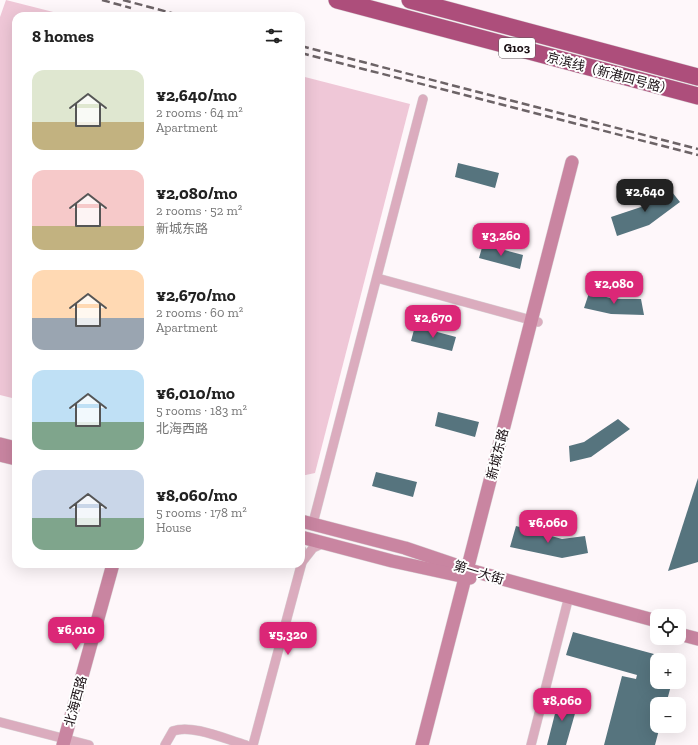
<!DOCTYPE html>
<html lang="en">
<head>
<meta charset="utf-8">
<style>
	body { margin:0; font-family:"Zilla Slab","Noto Sans SC",serif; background:#f6f6f6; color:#222; height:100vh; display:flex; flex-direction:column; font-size:15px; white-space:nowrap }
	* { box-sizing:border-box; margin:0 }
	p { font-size:13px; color:#767676 }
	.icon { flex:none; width:22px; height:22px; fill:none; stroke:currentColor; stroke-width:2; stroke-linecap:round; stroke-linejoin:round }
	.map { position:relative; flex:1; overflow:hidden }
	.sheet { position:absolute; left:12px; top:12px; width:293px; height:556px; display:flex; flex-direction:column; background:#fff; border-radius:12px; box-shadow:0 4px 16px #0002 }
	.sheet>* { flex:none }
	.controls { position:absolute; left:650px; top:609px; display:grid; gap:8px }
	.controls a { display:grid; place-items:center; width:36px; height:36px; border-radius:8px; background:#fff; box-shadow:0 4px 16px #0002; font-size:20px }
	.price { position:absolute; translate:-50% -34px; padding:0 9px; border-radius:8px; background:#db2777; color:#fff; font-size:13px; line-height:26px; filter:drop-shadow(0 1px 2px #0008) }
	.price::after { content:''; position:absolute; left:50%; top:24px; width:12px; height:9px; margin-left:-6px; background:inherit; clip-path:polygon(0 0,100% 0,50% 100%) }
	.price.current { background:#222; color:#fff }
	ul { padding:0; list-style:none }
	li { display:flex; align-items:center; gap:12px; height:100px; padding:0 20px }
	li span { display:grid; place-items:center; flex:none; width:112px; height:80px; border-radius:12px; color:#555 }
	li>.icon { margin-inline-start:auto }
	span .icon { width:48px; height:48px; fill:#fffc; stroke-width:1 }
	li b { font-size:17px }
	h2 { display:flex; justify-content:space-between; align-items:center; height:48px; padding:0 20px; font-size:17px }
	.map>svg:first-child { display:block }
</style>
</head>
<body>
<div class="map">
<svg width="698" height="745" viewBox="0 0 698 745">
	<rect width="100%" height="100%" fill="#fef7fa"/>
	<g fill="#efc7d7">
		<polygon points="6,0 69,16 16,16 16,399 0,395 0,17"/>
		<polygon points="301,76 410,104 315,473 301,476"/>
	</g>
	<g fill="#56747e">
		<polygon points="458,163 499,173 495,188 455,177"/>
		<polygon points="668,187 680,202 649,225 617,236 611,217 644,206"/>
		<polygon points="483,244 523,255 520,269 479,258"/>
		<polygon points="589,293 615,299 641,299 644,315 611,314 584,308"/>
		<polygon points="415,326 456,337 452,351 411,341"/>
		<polygon points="438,412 479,422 475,437 435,426"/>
		<polygon points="618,419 630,429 591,457 570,462 569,446 584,442"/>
		<polygon points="376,472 417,482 413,497 372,486"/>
		<polygon points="698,478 698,562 668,571"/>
		<polygon points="516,526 562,539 585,536 588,553 562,558 510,547"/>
		<polygon points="573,632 676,660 657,660 657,682 672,682 666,704 657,704 657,726 660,726 655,745 604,745 622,676 636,679 637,675 566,655"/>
		<polygon points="559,698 578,703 566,745 547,745"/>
	</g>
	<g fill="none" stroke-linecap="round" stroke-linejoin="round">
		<defs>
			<g id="street">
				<polyline points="377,278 538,322"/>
				<polyline points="313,523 423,99"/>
				<polyline points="302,562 313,548 324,543"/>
				<polyline points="0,722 89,745"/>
				<path d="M 165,745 L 173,731 C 192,724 225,739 246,745"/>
				<polyline points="253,745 302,562 301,549"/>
				<polyline points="531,745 567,604"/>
			</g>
			<g id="secondary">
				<polyline points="0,444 16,448"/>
				<polyline points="0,455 16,459"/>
				<polyline points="301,521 405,548 473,571 657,621"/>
				<polyline points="301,537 392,561 470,578"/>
				<polyline points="679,634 698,639"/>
				<polyline points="63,745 113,564"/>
				<polyline points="422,745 572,162"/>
			</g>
			<g id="highway">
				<polyline points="337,0 698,96"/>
				<polyline points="410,0 698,77"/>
			</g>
		</defs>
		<use href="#street" stroke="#d9d2d5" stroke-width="10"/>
		<use href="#secondary" stroke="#d9d2d5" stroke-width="14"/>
		<use href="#highway" stroke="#d9d2d5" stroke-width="18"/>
		<use href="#street" stroke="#dbacbe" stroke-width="9"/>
		<use href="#secondary" stroke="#c985a1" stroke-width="13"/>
		<use href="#highway" stroke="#ad4e7b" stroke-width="17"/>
		<g stroke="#6c6366" stroke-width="2.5" stroke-dasharray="8 4" stroke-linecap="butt">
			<polyline points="102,0 131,8"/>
			<polyline points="123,0 183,16"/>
			<polyline points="301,46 698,149"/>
			<polyline points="301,53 698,155"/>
		</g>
	</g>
	<g text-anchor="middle" stroke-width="4" stroke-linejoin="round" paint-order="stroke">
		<rect fill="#fff" stroke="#5d5659" stroke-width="1" x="499" y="38" width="36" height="20" rx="3"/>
		<g font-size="12" font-weight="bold" fill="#180e12">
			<text x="517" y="52">G103</text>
		</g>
		<g font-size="13" fill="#180e12" stroke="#fff">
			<text transform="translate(610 73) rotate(15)" y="5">京滨线（新港四号路）</text>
			<text transform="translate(497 454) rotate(-76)" y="5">新城东路</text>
			<text transform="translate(479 572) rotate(17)" y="5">第一大街</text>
			<text transform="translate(75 701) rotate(-75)" y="5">北海西路</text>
		</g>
	</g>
</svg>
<div class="controls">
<a><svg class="icon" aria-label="locate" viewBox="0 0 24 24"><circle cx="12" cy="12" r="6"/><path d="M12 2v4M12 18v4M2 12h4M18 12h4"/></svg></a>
<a>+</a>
<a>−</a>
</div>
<b class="price current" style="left:645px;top:213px">¥2,640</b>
<b class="price" style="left:501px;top:257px">¥3,260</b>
<b class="price" style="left:614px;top:305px">¥2,080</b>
<b class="price" style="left:433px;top:339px">¥2,670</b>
<b class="price" style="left:548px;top:544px">¥6,060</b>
<b class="price" style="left:76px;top:651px">¥6,010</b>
<b class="price" style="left:288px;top:656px">¥5,320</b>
<b class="price" style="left:562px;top:722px">¥8,060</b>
<section class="sheet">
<h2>8 homes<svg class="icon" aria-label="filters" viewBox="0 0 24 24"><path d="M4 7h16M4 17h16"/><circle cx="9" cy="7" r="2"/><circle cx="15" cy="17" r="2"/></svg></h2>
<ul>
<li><span style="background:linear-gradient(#dfe7d0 65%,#c2b280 0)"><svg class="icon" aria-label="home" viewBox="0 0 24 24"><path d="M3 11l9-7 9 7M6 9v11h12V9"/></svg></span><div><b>¥2,640/mo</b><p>2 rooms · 64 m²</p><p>Apartment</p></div></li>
<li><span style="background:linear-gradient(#f6c9c9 70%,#c2b280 0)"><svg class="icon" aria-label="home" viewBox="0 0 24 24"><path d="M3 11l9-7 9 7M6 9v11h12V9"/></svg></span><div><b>¥2,080/mo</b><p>2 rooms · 52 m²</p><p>新城东路</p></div></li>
<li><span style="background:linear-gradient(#ffd9b3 60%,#9aa5b1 0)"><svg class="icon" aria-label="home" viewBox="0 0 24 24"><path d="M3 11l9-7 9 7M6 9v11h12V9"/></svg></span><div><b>¥2,670/mo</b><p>2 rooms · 60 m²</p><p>Apartment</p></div></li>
<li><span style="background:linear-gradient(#bfe0f5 65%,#7fa58c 0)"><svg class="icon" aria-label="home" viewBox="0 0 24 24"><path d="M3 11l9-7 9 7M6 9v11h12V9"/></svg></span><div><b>¥6,010/mo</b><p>5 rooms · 183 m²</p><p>北海西路</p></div></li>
<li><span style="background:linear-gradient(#c9d6e8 60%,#7fa58c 0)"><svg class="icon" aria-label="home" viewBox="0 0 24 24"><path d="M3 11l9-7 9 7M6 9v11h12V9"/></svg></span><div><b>¥8,060/mo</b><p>5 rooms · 178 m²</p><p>House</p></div></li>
</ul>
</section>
</div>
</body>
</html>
